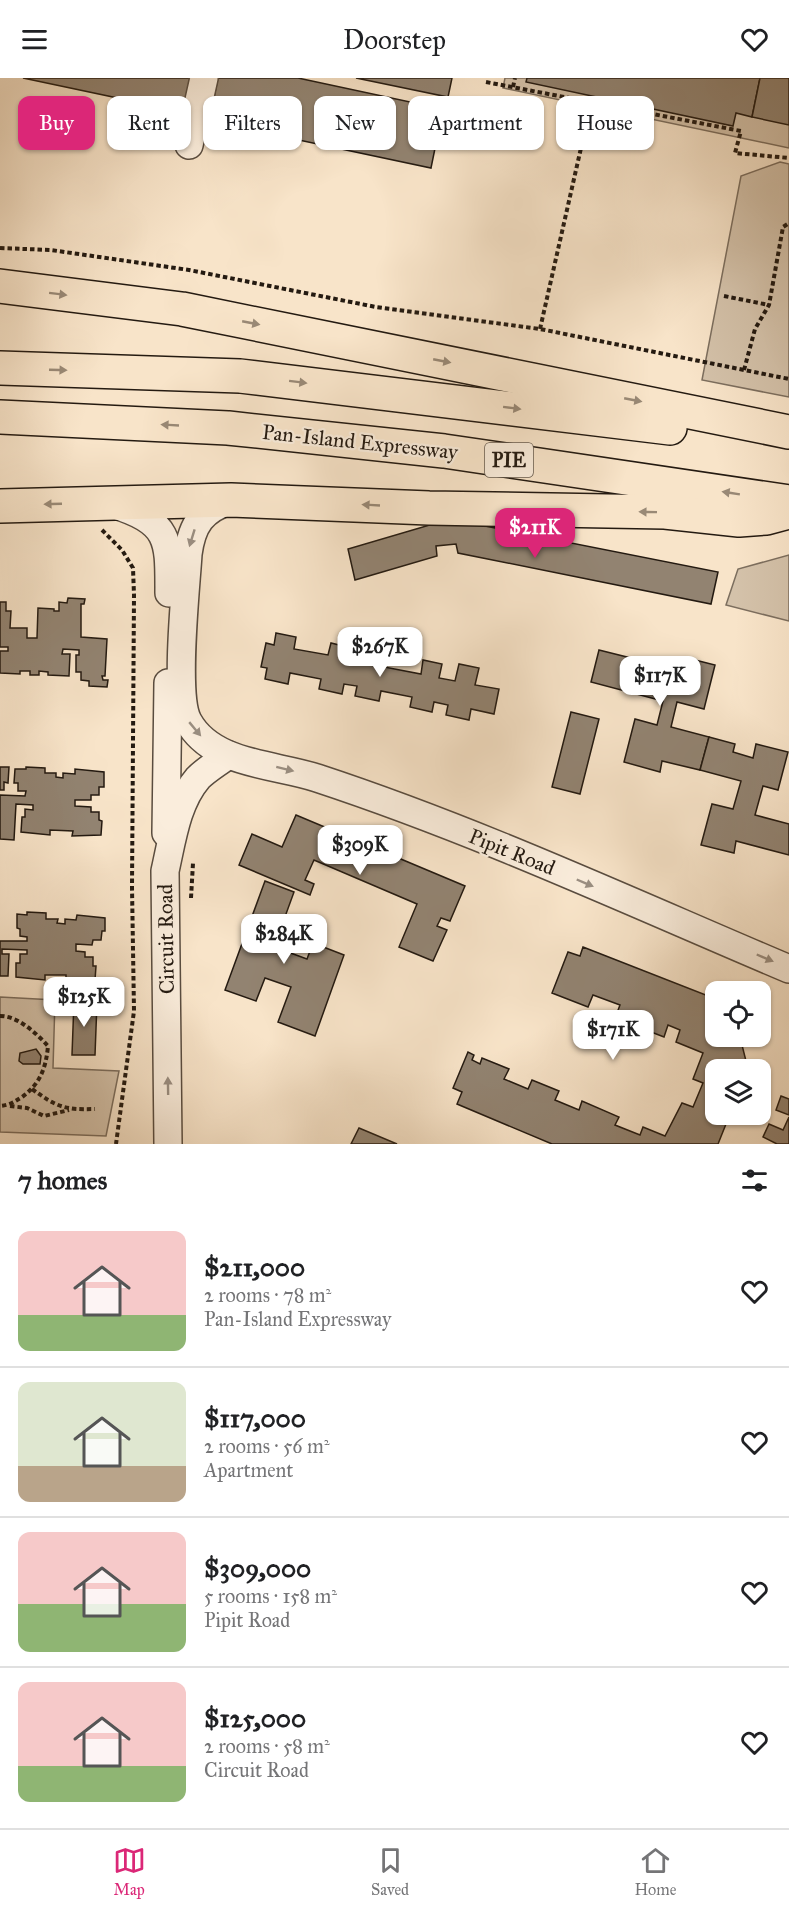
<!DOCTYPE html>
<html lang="en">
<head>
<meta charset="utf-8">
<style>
	body { margin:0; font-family:"IM FELL Great Primer",serif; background:#f6f6f6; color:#202124; height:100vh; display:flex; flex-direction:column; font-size:22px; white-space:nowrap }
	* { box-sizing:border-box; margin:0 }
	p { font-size:20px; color:#757577 }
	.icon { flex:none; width:33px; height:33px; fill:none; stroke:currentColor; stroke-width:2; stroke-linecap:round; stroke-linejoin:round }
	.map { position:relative; height:1066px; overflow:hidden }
	.sheet { display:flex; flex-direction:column; background:#fff; flex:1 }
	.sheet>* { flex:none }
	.hud { position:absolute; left:18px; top:18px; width:753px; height:54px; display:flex; gap:12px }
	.tools { position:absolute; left:705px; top:903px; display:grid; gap:12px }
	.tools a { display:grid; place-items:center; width:66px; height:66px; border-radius:12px; background:#fff; box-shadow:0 2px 4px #0004; font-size:30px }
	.price { position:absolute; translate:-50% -51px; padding:0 14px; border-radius:12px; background:#fff; color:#222; font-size:20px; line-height:39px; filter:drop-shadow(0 2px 3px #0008) }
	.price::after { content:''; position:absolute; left:50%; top:36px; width:18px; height:14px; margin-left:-9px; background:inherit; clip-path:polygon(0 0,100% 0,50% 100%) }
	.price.active { background:#db2777; color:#fff }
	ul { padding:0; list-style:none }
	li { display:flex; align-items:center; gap:18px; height:150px; padding:0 18px }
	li+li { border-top:2px solid #e0e0e0 }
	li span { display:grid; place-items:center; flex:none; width:168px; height:120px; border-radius:12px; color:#555 }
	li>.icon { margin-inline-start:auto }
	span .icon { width:72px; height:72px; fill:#fffc; stroke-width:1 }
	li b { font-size:26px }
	h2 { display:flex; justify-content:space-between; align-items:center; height:72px; padding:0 18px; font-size:26px }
	.chip { padding:0 21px; border-radius:12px; background:#fff; box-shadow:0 2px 4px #0004; font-size:21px; line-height:54px }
	.chip.active { background:#db2777; color:#fff }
	header { display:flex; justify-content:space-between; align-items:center; height:78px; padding:0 18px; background:#fff; font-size:27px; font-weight:600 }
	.tab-bar { display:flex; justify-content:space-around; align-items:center; height:84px; border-top:2px solid #e0e0e0; background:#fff; font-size:16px; color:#757577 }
	.tab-bar a { display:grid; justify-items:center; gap:3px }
	.tab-bar .active { color:#db2777 }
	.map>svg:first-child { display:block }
</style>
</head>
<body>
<header><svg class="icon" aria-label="menu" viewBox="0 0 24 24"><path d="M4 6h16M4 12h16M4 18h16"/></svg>Doorstep<svg class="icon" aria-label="heart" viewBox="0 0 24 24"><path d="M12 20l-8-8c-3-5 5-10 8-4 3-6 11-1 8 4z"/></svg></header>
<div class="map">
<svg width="789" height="1066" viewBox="0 0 789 1066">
	<rect width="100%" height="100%" fill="#f8e4c9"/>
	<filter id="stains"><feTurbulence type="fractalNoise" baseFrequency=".00333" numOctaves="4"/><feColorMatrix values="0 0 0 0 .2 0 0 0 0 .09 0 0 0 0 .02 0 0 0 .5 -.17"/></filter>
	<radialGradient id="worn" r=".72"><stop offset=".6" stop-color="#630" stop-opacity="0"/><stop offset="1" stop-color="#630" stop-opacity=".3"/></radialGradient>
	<g fill="#d4c2aa" stroke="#7c6e5e" stroke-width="1.5">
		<polygon points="505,0 789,0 789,70 503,10"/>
		<polygon points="780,84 789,86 789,319 702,302 741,98"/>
		<polygon points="789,477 789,543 726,527 738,491"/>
		<polygon points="0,919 55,922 53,990 119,993 106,1058 0,1054"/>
	</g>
	<g fill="#928371" stroke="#241a11" stroke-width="1.5">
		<polygon points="23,0 191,0 184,34"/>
		<polygon points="218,0 298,0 443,31 431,90 209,43"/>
		<polygon points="356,0 452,0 448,19"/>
		<polygon points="527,0 760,0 752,39 736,35 733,48 526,4"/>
		<polygon points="760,0 789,0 789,47 752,39"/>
		<polygon points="450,441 718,494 711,526 458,475 456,466 436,468 437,478 355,502 348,471"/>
		<polygon points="68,520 85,521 84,526 81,526 81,559 107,561 105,598 102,598 103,602 108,602 107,609 89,608 89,603 81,602 81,594 76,594 76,577 79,577 79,572 63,571 62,576 70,576 69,598 48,597 48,594 39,593 39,597 30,597 30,593 20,593 20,596 0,595 0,573 8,573 8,569 0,569 0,524 6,524 6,533 11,533 10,550 27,550 27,560 37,560 38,530 54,531 54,533 59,533 59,524 67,525"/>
		<polygon points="276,555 296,559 294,571 328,577 331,565 351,570 348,582 364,585 366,573 387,577 384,589 421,596 423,582 442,586 439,600 455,603 459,586 479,590 475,607 499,611 494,636 471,631 469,642 446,637 448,627 434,624 432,634 410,629 412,619 381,613 379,623 355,618 357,608 344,606 342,616 319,611 321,601 290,595 288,606 265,601 267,590 261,589 266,565 274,567"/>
		<polygon points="599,572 679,592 683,579 715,587 704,631 677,624 671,649 709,659 700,692 662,683 660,694 624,684 635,641 657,647 663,623 591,604"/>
		<polygon points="571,634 599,641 580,716 552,709"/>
		<polygon points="709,659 735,666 733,674 753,680 756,666 788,674 778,712 763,708 755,737 789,746 789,777 736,763 734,775 701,767 712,726 733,731 741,703 700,692"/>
		<polygon points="0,689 9,689 8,705 4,704 4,712 0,712"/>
		<polygon points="26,689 45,690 45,695 56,695 56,699 63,700 63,695 75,696 75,691 104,694 104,709 99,709 99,717 91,717 91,722 75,722 75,728 91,729 91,734 99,734 99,742 102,743 101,757 72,758 73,753 50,752 50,757 21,754 22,739 25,739 25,731 33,732 33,727 16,726 14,762 0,761 0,717 25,718 26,713 18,713 18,705 14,705 15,691 26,691"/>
		<polygon points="296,737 465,808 450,843 441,840 437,848 447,852 433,883 399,869 417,826 314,782 305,802 314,806 310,817 239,787 252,756 282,769"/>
		<polygon points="265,803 294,814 274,869 307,881 313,865 344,877 315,958 278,944 291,909 265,900 256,923 225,912"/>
		<polygon points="27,834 46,835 46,841 58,841 57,845 65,846 65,841 76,842 77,837 105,840 105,853 102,853 101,862 93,862 92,867 76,866 76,873 85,874 85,879 93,879 93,888 96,888 95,902 66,903 66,897 45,897 45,902 16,899 16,885 20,885 20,876 27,876 27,872 2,871 2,876 9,876 8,898 0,898 0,863 27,863 27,859 20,858 20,851 17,850 17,836 27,837"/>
		<polygon points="583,869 716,921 716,958 740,959 748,991 716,992 716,1036 730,1036 718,1066 552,1066 457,1026 462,1014 453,1010 468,974 474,977 472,982 480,986 482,980 509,991 504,1001 528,1011 532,1002 559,1013 555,1022 579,1032 582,1023 619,1039 615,1047 640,1057 643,1049 665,1058 682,1025 693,1029 703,1005 693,1001 703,975 676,964 680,952 668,947 664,959 615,940 620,927 593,917 588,929 552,915 568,874 580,878"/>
		<polygon points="74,923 97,924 95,977 72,977"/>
		<polygon points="36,971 41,978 40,986 23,986 19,983 20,975"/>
		<polygon points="781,1018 789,1021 789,1037 776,1032"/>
		<polygon points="789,1039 789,1066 777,1066 763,1059 769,1046 783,1052"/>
		<polygon points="359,1050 397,1066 351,1066"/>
	</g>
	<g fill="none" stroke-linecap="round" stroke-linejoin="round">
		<defs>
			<g id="minor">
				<polyline points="189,67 204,0"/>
				<path d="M 231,422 C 202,432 192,446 188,476 C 186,510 174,617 188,643 C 212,687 275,686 317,700 C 478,753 633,825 789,891"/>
				<path d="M 115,427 C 171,444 169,464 169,515"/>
				<polyline points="166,755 168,605"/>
				<path d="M 168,1066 L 165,793 C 172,762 177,724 198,700 C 207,691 218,685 228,677"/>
			</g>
			<g id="highway">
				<polyline points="0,208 182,231 789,354"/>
				<polyline points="0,290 240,298 670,350"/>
				<polyline points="0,339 228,350 444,373 789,424"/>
				<polyline points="0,428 231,422 429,430 665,434 739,442 766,440 789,434"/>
			</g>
		</defs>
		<use href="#minor" stroke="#594c3f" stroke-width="30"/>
		<use href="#highway" stroke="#241a11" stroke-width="36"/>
		<g stroke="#241a11" stroke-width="4" stroke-dasharray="4.5 3" stroke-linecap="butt">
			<polyline points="486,4 741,53 735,75 789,80"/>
			<polyline points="513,9 515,0"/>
			<polyline points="0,170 51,172 189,192 376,229 540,251 789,301"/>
			<polyline points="724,218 769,227"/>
			<polyline points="540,251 588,39"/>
			<polyline points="744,292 755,251 769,227 783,149 789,145"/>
			<polyline points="102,452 122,472 133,490 134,517 132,809 134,933 116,1066"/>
			<polyline points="191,820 193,785"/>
			<path d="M 0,938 C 18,938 36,955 48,968 C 46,990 40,1006 22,1019 C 14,1024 10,1027 0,1028"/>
			<path d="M 32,1011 C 57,1029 64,1032 95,1031"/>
			<polyline points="10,1028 27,1030 44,1038 69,1032"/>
		</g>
		<use href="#minor" stroke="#faeddc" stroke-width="27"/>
		<use href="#highway" stroke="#f8e4c9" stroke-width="33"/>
	</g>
	<defs><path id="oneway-solid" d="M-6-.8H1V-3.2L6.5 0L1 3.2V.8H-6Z" transform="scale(1.5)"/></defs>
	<g fill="#998976">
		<use href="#oneway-solid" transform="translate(58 216) rotate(7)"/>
		<use href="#oneway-solid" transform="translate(251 245) rotate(11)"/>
		<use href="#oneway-solid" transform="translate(442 283) rotate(11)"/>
		<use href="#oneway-solid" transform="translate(58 292) rotate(2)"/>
		<use href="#oneway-solid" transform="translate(298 304) rotate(7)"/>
		<use href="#oneway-solid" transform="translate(633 322) rotate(11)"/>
		<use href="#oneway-solid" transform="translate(512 330) rotate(7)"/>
		<use href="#oneway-solid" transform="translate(170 347) rotate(-177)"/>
		<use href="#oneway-solid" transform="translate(731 415) rotate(-171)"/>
		<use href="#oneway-solid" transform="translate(53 426) rotate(178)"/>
		<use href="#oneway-solid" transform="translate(371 427) rotate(-177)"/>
		<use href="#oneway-solid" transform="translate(648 434) rotate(-179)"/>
	</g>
	<g fill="#9a8e81">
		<use href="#oneway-solid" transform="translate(192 460) rotate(107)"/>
		<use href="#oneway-solid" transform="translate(195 651) rotate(50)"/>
		<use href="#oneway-solid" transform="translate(285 691) rotate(14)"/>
		<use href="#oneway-solid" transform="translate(585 805) rotate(23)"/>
		<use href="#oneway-solid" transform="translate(765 880) rotate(23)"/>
		<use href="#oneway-solid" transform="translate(168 1008) rotate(-91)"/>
	</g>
	<g text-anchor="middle" stroke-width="4.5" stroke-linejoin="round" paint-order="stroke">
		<rect fill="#faeddc" stroke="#64594e" stroke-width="1.5" x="485" y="365" width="48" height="34" rx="4.5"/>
		<g font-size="20" font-weight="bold" fill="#241a11">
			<text x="509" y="389">PIE</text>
		</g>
		<g font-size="21" fill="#241a11" stroke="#faeddc">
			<text transform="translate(360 364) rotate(6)" y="7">Pan-Island Expressway</text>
			<text transform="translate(512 774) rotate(22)" y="7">Pipit Road</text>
			<text transform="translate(166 861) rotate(-91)" y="7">Circuit Road</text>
		</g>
	</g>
	<rect width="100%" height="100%" filter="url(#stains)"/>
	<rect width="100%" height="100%" fill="url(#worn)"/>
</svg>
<div class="tools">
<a><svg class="icon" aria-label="locate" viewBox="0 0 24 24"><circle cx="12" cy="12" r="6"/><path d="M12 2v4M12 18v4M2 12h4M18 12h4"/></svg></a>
<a><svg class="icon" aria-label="layers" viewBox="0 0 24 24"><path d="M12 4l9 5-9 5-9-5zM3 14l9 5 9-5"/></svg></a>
</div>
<b class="price active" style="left:535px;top:481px">$211K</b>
<b class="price" style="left:380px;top:600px">$267K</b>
<b class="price" style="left:660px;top:629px">$117K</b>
<b class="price" style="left:360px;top:798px">$309K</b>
<b class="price" style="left:284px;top:887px">$284K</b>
<b class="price" style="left:84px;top:950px">$125K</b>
<b class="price" style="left:613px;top:983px">$171K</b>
<div class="hud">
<a class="chip active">Buy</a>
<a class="chip">Rent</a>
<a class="chip">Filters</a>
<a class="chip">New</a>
<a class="chip">Apartment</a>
<a class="chip">House</a>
</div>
</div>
<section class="sheet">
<h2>7 homes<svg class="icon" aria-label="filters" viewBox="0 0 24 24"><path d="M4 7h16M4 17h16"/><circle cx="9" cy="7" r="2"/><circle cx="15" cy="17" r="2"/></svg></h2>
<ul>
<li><span style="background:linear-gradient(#f6c9c9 70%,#8fb573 0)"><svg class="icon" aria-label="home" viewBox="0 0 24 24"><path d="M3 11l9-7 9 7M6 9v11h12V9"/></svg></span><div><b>$211,000</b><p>2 rooms · 78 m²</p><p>Pan-Island Expressway</p></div><svg class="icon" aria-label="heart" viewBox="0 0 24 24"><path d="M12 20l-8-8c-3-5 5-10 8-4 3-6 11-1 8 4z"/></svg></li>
<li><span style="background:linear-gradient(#dfe7d0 70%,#b9a48a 0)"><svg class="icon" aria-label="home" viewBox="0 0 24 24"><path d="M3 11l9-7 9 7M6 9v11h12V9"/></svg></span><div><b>$117,000</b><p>2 rooms · 56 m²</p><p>Apartment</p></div><svg class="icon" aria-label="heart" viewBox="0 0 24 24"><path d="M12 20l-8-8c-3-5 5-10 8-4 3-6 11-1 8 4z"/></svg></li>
<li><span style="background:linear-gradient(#f6c9c9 60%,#8fb573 0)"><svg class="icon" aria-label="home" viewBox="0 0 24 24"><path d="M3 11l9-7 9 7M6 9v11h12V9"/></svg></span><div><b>$309,000</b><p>5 rooms · 158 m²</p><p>Pipit Road</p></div><svg class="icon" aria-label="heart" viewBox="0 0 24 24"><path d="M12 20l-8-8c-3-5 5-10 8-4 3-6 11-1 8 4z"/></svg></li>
<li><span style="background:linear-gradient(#f6c9c9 70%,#8fb573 0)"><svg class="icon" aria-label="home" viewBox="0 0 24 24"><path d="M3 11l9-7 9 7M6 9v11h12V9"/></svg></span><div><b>$125,000</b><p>2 rooms · 58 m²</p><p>Circuit Road</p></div><svg class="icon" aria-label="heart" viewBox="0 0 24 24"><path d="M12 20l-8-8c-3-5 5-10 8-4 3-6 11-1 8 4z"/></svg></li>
</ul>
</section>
<nav class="tab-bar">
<a class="active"><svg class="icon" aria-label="map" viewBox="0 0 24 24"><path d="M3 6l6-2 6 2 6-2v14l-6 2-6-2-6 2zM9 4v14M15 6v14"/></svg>Map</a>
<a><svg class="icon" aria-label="saved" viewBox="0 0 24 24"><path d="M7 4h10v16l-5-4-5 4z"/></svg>Saved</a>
<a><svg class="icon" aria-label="home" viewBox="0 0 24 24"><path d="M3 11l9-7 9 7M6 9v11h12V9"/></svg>Home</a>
</nav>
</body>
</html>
